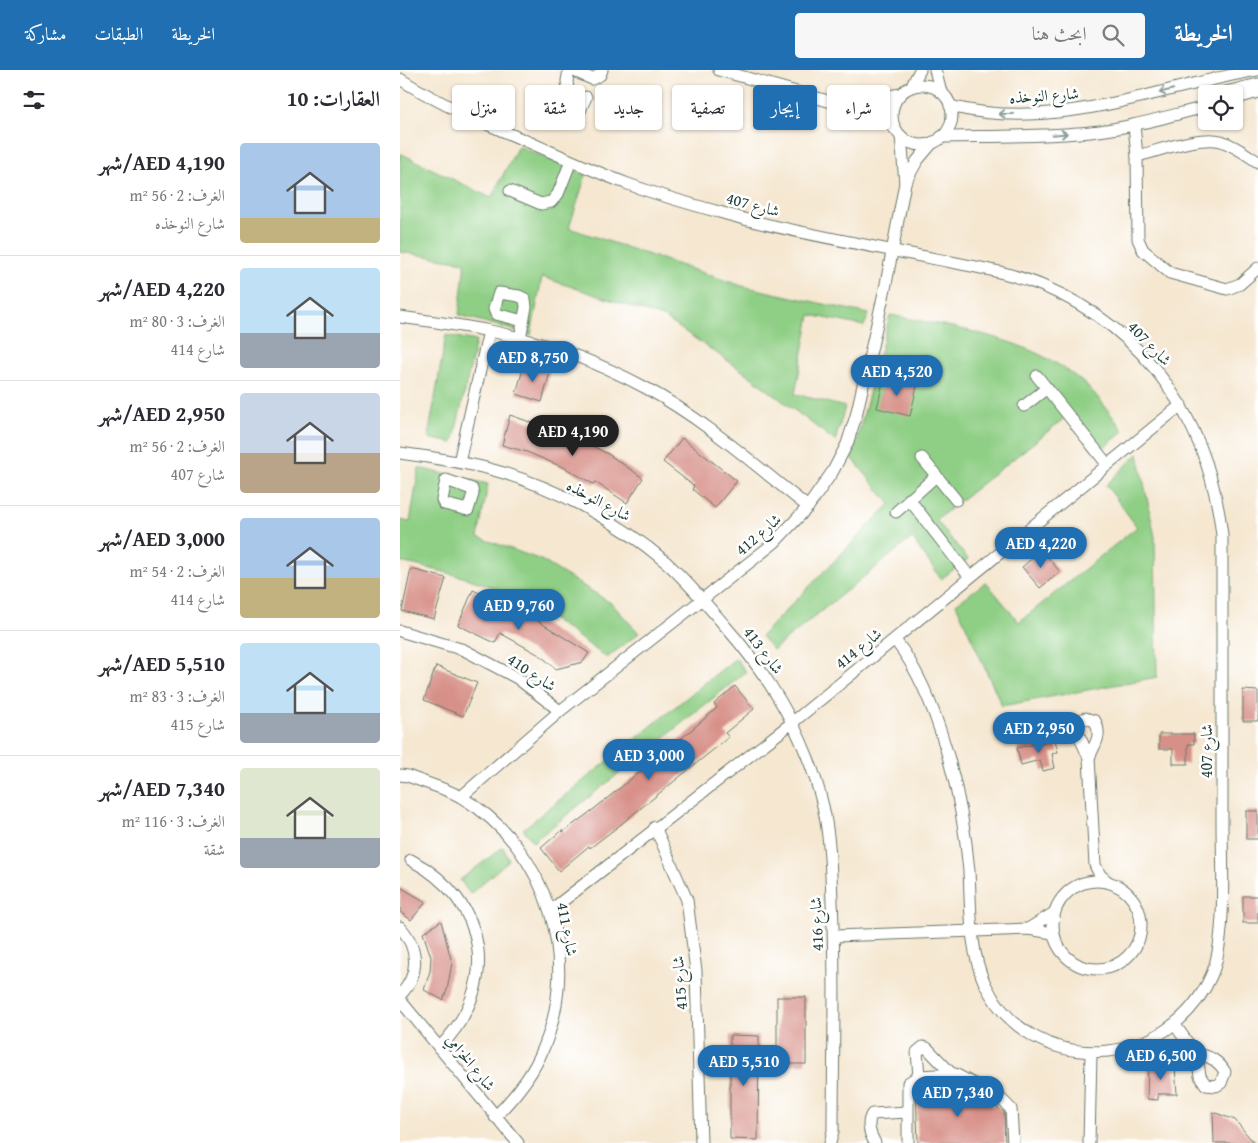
<!DOCTYPE html>
<html lang="ar">
<head>
<meta charset="utf-8">
<style>
	body { margin:0; font-family:"Gentium Book Plus",Amiri,serif; background:#f7f7f7; color:#2b2b33; direction:rtl; height:100vh; display:flex; flex-direction:column; font-size:19px; white-space:nowrap }
	* { box-sizing:border-box; margin:0 }
	p { font-size:16px; color:#7c7c81 }
	.icon { flex:none; width:28px; height:28px; fill:none; stroke:currentColor; stroke-width:2; stroke-linecap:round; stroke-linejoin:round }
	.map { position:relative; flex:1; overflow:hidden; direction:ltr }
	.panel { display:flex; flex-direction:column; background:#fff; width:400px }
	.panel>* { flex:none }
	.banner { position:absolute; left:15px; top:15px; width:475px; height:45px; direction:rtl; display:flex; gap:10px }
	.tools { position:absolute; left:798px; top:15px; display:grid; gap:10px }
	.tools a { display:grid; place-items:center; width:45px; height:45px; border-radius:5px; background:#fff; box-shadow:0 1px 4px #0004; font-size:25px }
	.price { position:absolute; translate:-50% -42px; padding:0 11px; border-radius:18px; background:#1f6fb2; color:#fff; font-size:16px; line-height:32px; filter:drop-shadow(0 1px 2px #0008) }
	.price::after { content:''; position:absolute; left:50%; top:30px; width:15px; height:11px; margin-left:-8px; background:inherit; clip-path:polygon(0 0,100% 0,50% 100%) }
	.price.selected { background:#222; color:#fff }
	ul { padding:0; list-style:none }
	li { display:flex; align-items:center; gap:15px; height:125px; padding:0 20px }
	li+li { border-top:1px solid #e1e1e2 }
	li span { display:grid; place-items:center; flex:none; width:140px; height:100px; border-radius:5px; color:#555 }
	li>.icon { margin-inline-start:auto }
	span .icon { width:60px; height:60px; fill:#fffc; stroke-width:1 }
	li b { font-size:21px }
	h2 { display:flex; justify-content:space-between; align-items:center; height:60px; padding:0 20px; font-size:21px }
	.pill { padding:0 18px; border-radius:5px; background:#fff; box-shadow:0 1px 4px #0004; font-size:18px; line-height:45px }
	.pill.selected { background:#1f6fb2; color:#fff }
	header { display:flex; align-items:center; gap:30px; box-sizing:border-box; height:70px; padding:0 25px; background:#1f6fb2; color:#fff }
	header strong { font-size:24px }
	nav { display:flex; gap:28px; margin-inline-start:auto; font-size:18px }
	.search { width:350px; height:45px; background:#f7f7f7; display:flex; align-items:center; gap:12px; box-sizing:border-box; padding:0 18px; border-radius:5px; color:#7c7c81; font-size:19px }
	main { display:flex; flex:1; min-height:0 }
	.map>svg:first-child { display:block }
</style>
</head>
<body>
<header>
<strong>الخريطة</strong>
<div class="search"><svg class="icon" aria-label="search" viewBox="0 0 24 24"><circle cx="10" cy="10" r="6"/><path d="M15 15l6 6"/></svg>ابحث هنا</div>
<nav><a>الخريطة</a><a>الطبقات</a><a>مشاركة</a></nav>
</header>
<main>
<div class="map">
<svg width="858" height="1073" viewBox="0 0 858 1073">
	<rect width="100%" height="100%" fill="#fff"/>
	<filter id="ink" filterUnits="userSpaceOnUse"><feTurbulence type="fractalNoise" baseFrequency=".02" numOctaves="2"/><feDisplacementMap in="SourceGraphic" scale="10" xChannelSelector="R" yChannelSelector="G"/><feConvolveMatrix kernelMatrix="1 2 1 2 8 2 1 2 1" color-interpolation-filters="sRGB"/></filter>
	<filter id="wash" filterUnits="userSpaceOnUse"><feTurbulence type="fractalNoise" baseFrequency=".0096" numOctaves="4" result="noise"/><feDisplacementMap in="SourceGraphic" scale="20" xChannelSelector="R" yChannelSelector="G"/><feGaussianBlur stdDeviation="1.12" result="paint"/><feColorMatrix in="noise" values="0 0 0 0 0 0 0 0 0 0 0 0 0 0 0 0 0 1.4 0 .05"/><feComposite in="paint" operator="in"/></filter>
	<g filter="url(#wash)">
		<rect width="100%" height="100%" fill="#f5e7d0"/>
		<g fill="#8fcf85" stroke="#57865c">
			<polygon points="118,76 186,105 169,158 342,216 469,244 464,256 410,245 395,324 445,337 435,371 347,304 265,248 142,207 131,265 59,245 65,192 0,182 0,83 91,128"/>
			<path d="M 490,245 C 560,259 640,268 693,322 C 704,334 713,348 724,361 L 696,384 L 666,347 L 536,450 L 568,489 L 541,509 L 512,468 L 373,580 L 361,566 L 490,434 L 452,388 Z"/>
			<polygon points="46,265 76,271 53,373 28,368"/>
			<polygon points="738,384 755,467 757,607 602,636 556,534 586,512 619,552 737,457 706,415"/>
			<path d="M 19,398 L 88,414 L 78,467 L 141,490 L 211,533 L 239,563 L 207,588 C 177,566 147,543 114,527 C 79,509 38,500 0,492 L 0,450 L 10,452 Z"/>
			<polygon points="336,588 346,602 133,772 123,759"/>
			<polygon points="103,777 109,790 70,824 60,810"/>
		</g>
		<g id="blocks">
			<g fill="#d79088">
				<polygon points="124,295 150,302 142,332 116,324"/>
				<polygon points="484,308 517,316 510,346 477,338"/>
				<polygon points="110,345 181,370 208,384 243,408 227,433 195,412 193,414 167,399 127,382 102,375"/>
				<polygon points="282,368 337,411 315,438 292,419 294,416 263,392"/>
				<polygon points="642,480 660,502 640,518 622,497"/>
				<polygon points="11,499 46,508 34,549 2,541"/>
				<polygon points="73,520 124,544 125,543 189,583 183,592 156,599 141,586 100,563 95,573 58,555"/>
				<polygon points="36,596 77,613 63,646 24,630"/>
				<polygon points="335,616 354,639 325,663 329,667 220,755 190,778 189,776 159,801 141,778 162,760 163,762 194,739 289,662 317,638 314,634"/>
				<polygon points="843,620 858,621 858,651 843,651"/>
				<polygon points="759,664 794,664 794,674 788,674 788,694 773,694 773,679 759,679"/>
				<polygon points="655,670 658,682 652,684 655,698 643,701 640,690 621,695 617,678"/>
				<rect x="846" y="741" width="12" height="28"/>
				<polygon points="0,817 26,832 11,850 0,842"/>
				<rect x="843" y="826" width="15" height="27"/>
				<polygon points="41,851 52,893 47,920 43,930 24,920 30,901 31,887 23,863"/>
				<rect x="377" y="927" width="29" height="67"/>
				<polygon points="330,965 359,966 358,1070 330,1069"/>
				<polygon points="748,994 765,994 766,999 775,998 777,1024 758,1024 758,1030 747,1029"/>
				<polygon points="516,1020 568,1020 604,1042 605,1073 518,1073"/>
				<polygon points="813,1042 835,1050 854,1073 814,1073"/>
			</g>
		</g>
	</g>
	<g filter="url(#ink)">
		<use href="#blocks" fill-opacity="0" stroke="#6a786b" stroke-width="1"/>
		<g fill="none" stroke-linecap="round" stroke-linejoin="round">
			<defs>
				<g id="minor">
					<polyline points="169,0 167,11 169,27 165,37 179,43 186,27"/>
					<polyline points="172,0 192,9 200,5 202,0"/>
					<polyline points="319,0 463,41 486,51 497,61"/>
					<polyline points="535,0 541,22"/>
					<path d="M 0,9 C 41,35 86,54 131,73 C 163,87 195,102 228,114 C 266,128 305,138 344,149 C 407,165 472,176 536,189 C 572,196 609,202 643,216 C 749,261 809,353 822,465 C 822,561 822,657 822,754 C 822,794 827,871 811,906 C 769,1001 632,1010 585,914 C 569,880 571,837 569,801 C 563,731 539,625 495,570"/>
					<circle cx="522" cy="45" r="30"/>
					<polyline points="511,17 520,0"/>
					<polyline points="818,24 858,14"/>
					<polyline points="437,28 465,30 501,24"/>
					<polyline points="834,29 858,22"/>
					<path d="M 550,36 C 654,63 756,18 857,0"/>
					<polyline points="734,55 737,86 738,169 743,180 770,203 827,219 840,214 858,198"/>
					<path d="M 541,67 C 591,66 641,67 690,62 C 730,58 768,46 806,37"/>
					<path d="M 737,86 C 758,81 801,65 821,71 C 834,75 846,84 858,92"/>
					<polyline points="505,113 517,91 533,72"/>
					<polyline points="110,121 141,134 151,132 158,124 171,91"/>
					<path d="M 0,247 C 30,251 60,255 90,261 C 143,272 198,292 246,318 C 305,350 356,396 408,437"/>
					<polyline points="120,268 126,237 125,229 119,226 99,223 94,239 96,244 123,251"/>
					<polyline points="637,306 707,394"/>
					<polyline points="624,336 647,318"/>
					<path d="M 0,383 C 29,387 57,391 86,398 C 151,415 216,449 267,493 C 288,512 307,535 326,557 C 371,608 407,669 423,736 C 430,767 431,801 432,832 C 436,908 433,985 433,1061 L 430,1073"/>
					<polyline points="522,388 556,430"/>
					<polyline points="59,392 89,261"/>
					<polygon points="46,410 72,419 73,424 68,440 44,434 42,430"/>
					<polyline points="509,429 569,506"/>
					<polyline points="496,442 536,406"/>
					<polyline points="0,561 64,580 117,608 160,641"/>
					<path d="M 689,688 L 675,656 L 677,652 L 685,648 L 695,651 C 703,667 694,674 689,688 L 695,795 L 700,805 L 708,812"/>
					<path d="M 0,705 L 8,706 C 25,713 45,718 61,727 C 150,779 183,895 140,986 C 129,1010 112,1029 95,1047"/>
					<polyline points="61,727 160,641 374,473 408,437 433,401 447,374 456,346 486,214 505,113 501,66"/>
					<polyline points="255,757 287,830 296,901 301,1073"/>
					<path d="M 11,790 C 89,832 101,915 39,978"/>
					<circle cx="697" cy="855" r="44"/>
					<polyline points="151,840 393,652 781,335"/>
					<path d="M 0,857 C 19,878 20,905 0,925"/>
					<polyline points="628,859 654,843"/>
					<polyline points="434,866 628,859 653,863"/>
					<polyline points="0,930 118,1073"/>
					<path d="M 775,955 L 797,986 L 800,1006 L 806,1015 L 816,1016 L 821,1013 L 825,1002 C 820,993 808,983 797,986"/>
					<polyline points="519,1006 517,982 523,977 527,978 550,1002"/>
					<path d="M 475,1073 C 470,1064 466,1054 472,1044 L 507,1042"/>
					<polyline points="508,1073 508,1013 519,1006 555,1004 599,1027 611,1039 613,1073"/>
					<polyline points="689,1073 691,983"/>
				</g>
			</defs>
			<use href="#minor" stroke="#6a786b" stroke-width="13"/>
			<use href="#minor" stroke="#fff" stroke-width="11"/>
		</g>
		<defs><path id="oneway-shaft" d="M-6 0H5M1.5-3L5.5 0L1.5 3" fill="none" stroke-width="1.6" stroke-linecap="round" stroke-linejoin="round" transform="scale(1.25)"/></defs>
		<g stroke="#8f9e9a">
			<use href="#oneway-shaft" transform="translate(766 21) rotate(166)"/>
			<use href="#oneway-shaft" transform="translate(606 44) rotate(180)"/>
			<use href="#oneway-shaft" transform="translate(660 64) rotate(-5)"/>
		</g>
	</g>
	<g text-anchor="middle" stroke-width="5" stroke-linejoin="round" paint-order="stroke">
		<g font-size="16" fill="#1f3d34" stroke="#fff">
			<text transform="translate(644 25) rotate(-4)" y="6">شارع النوخذه</text>
			<text transform="translate(353 134) rotate(15)" y="6">شارع 407</text>
			<text transform="translate(750 273) rotate(46)" y="6">شارع 407</text>
			<text transform="translate(199 430) rotate(28)" y="6">شارع النوخذه</text>
			<text transform="translate(358 464) rotate(-41)" y="6">شارع 412</text>
			<text transform="translate(458 578) rotate(-39)" y="6">شارع 414</text>
			<text transform="translate(364 580) rotate(53)" y="6">شارع 413</text>
			<text transform="translate(132 602) rotate(34)" y="6">شارع 410</text>
			<text transform="translate(806 681) rotate(-90)" y="6">شارع 407</text>
			<text transform="translate(416 854) rotate(-92)" y="6">شارع 416</text>
			<text transform="translate(168 859) rotate(79)" y="6">شارع 411</text>
			<text transform="translate(279 913) rotate(-94)" y="6">شارع 415</text>
			<text transform="translate(71 992) rotate(51)" y="6">شارع الخزامي</text>
		</g>
	</g>
</svg>
<div class="tools">
<a><svg class="icon" aria-label="locate" viewBox="0 0 24 24"><circle cx="12" cy="12" r="6"/><path d="M12 2v4M12 18v4M2 12h4M18 12h4"/></svg></a>
</div>
<b class="price" style="left:133px;top:313px">AED 8,750</b>
<b class="price" style="left:497px;top:327px">AED 4,520</b>
<b class="price selected" style="left:173px;top:387px">AED 4,190</b>
<b class="price" style="left:641px;top:499px">AED 4,220</b>
<b class="price" style="left:119px;top:561px">AED 9,760</b>
<b class="price" style="left:639px;top:684px">AED 2,950</b>
<b class="price" style="left:249px;top:711px">AED 3,000</b>
<b class="price" style="left:761px;top:1011px">AED 6,500</b>
<b class="price" style="left:344px;top:1017px">AED 5,510</b>
<b class="price" style="left:558px;top:1048px">AED 7,340</b>
<div class="banner">
<a class="pill">شراء</a>
<a class="pill selected">إيجار</a>
<a class="pill">تصفية</a>
<a class="pill">جديد</a>
<a class="pill">شقة</a>
<a class="pill">منزل</a>
</div>
</div>
<section class="panel">
<h2>العقارات: 10<svg class="icon" aria-label="filters" viewBox="0 0 24 24"><path d="M4 7h16M4 17h16"/><circle cx="9" cy="7" r="2"/><circle cx="15" cy="17" r="2"/></svg></h2>
<ul>
<li><span style="background:linear-gradient(#a9c7e8 75%,#c2b280 0)"><svg class="icon" aria-label="home" viewBox="0 0 24 24"><path d="M3 11l9-7 9 7M6 9v11h12V9"/></svg></span><div><b>AED 4,190/شهر</b><p>الغرف: 2 · 56 m²</p><p>شارع النوخذه</p></div></li>
<li><span style="background:linear-gradient(#bfe0f5 65%,#9aa5b1 0)"><svg class="icon" aria-label="home" viewBox="0 0 24 24"><path d="M3 11l9-7 9 7M6 9v11h12V9"/></svg></span><div><b>AED 4,220/شهر</b><p>الغرف: 3 · 80 m²</p><p>شارع 414</p></div></li>
<li><span style="background:linear-gradient(#c9d6e8 60%,#b9a48a 0)"><svg class="icon" aria-label="home" viewBox="0 0 24 24"><path d="M3 11l9-7 9 7M6 9v11h12V9"/></svg></span><div><b>AED 2,950/شهر</b><p>الغرف: 2 · 56 m²</p><p>شارع 407</p></div></li>
<li><span style="background:linear-gradient(#a9c7e8 60%,#c2b280 0)"><svg class="icon" aria-label="home" viewBox="0 0 24 24"><path d="M3 11l9-7 9 7M6 9v11h12V9"/></svg></span><div><b>AED 3,000/شهر</b><p>الغرف: 2 · 54 m²</p><p>شارع 414</p></div></li>
<li><span style="background:linear-gradient(#bfe0f5 70%,#9aa5b1 0)"><svg class="icon" aria-label="home" viewBox="0 0 24 24"><path d="M3 11l9-7 9 7M6 9v11h12V9"/></svg></span><div><b>AED 5,510/شهر</b><p>الغرف: 3 · 83 m²</p><p>شارع 415</p></div></li>
<li><span style="background:linear-gradient(#dfe7d0 70%,#9aa5b1 0)"><svg class="icon" aria-label="home" viewBox="0 0 24 24"><path d="M3 11l9-7 9 7M6 9v11h12V9"/></svg></span><div><b>AED 7,340/شهر</b><p>الغرف: 3 · 116 m²</p><p>شقة</p></div></li>
</ul>
</section>
</main>
</body>
</html>
